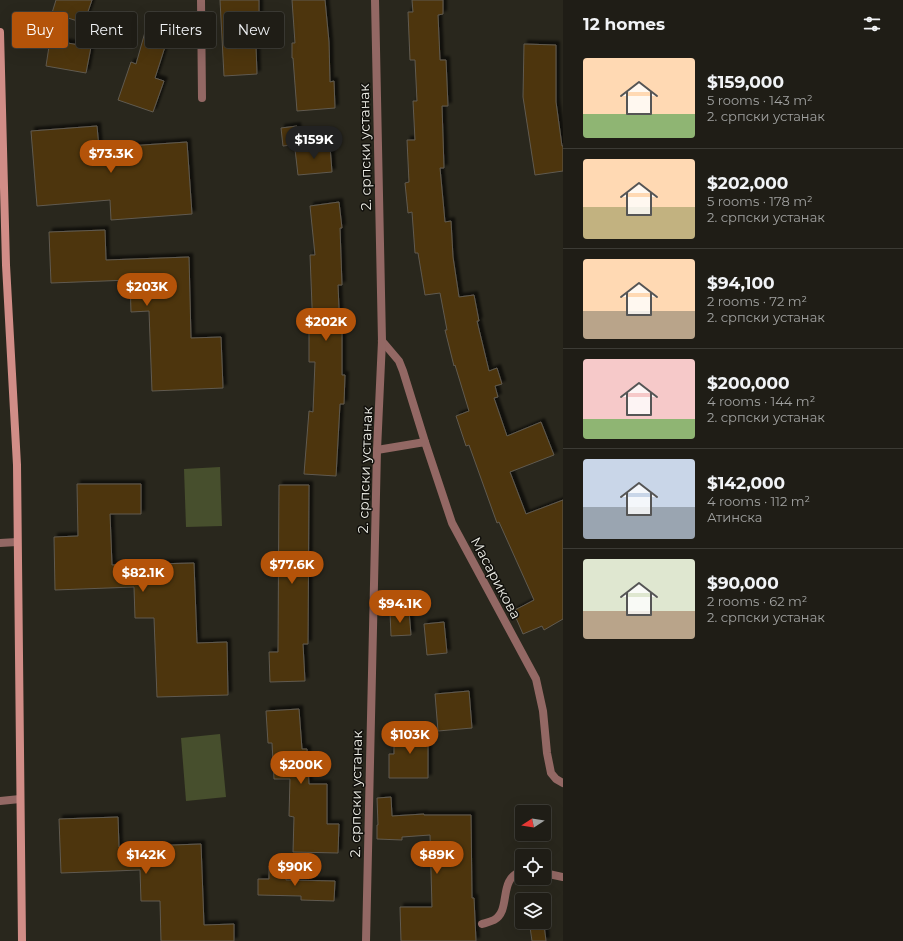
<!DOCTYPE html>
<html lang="en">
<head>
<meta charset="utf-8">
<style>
	body { margin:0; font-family:Montserrat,sans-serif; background:#27261f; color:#f1f3f6; height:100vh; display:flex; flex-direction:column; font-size:15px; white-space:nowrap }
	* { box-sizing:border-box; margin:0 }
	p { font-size:13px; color:#a1a2a1 }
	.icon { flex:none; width:22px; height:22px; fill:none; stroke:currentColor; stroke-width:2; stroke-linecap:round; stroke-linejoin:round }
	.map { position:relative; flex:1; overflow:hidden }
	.drawer { display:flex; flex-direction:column; background:#1f1d16; width:340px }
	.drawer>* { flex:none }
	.guide { position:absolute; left:12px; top:12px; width:380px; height:36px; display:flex; gap:8px }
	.needle { width:26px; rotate:258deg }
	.controls { position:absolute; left:515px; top:805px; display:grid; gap:8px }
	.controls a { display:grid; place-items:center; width:36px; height:36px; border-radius:4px; background:#1f1d16; box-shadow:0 4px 16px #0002,0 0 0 1px #3c3b35; font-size:20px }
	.price { position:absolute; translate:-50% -34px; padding:0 9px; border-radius:14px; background:#b45309; color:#fff; font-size:13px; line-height:26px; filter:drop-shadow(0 1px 2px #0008) }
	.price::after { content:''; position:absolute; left:50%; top:24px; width:12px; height:9px; margin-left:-6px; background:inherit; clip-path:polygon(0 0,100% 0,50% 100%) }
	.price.active { background:#222; color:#fff }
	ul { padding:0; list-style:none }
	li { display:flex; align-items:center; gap:12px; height:100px; padding:0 20px }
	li+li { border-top:1px solid #3c3b35 }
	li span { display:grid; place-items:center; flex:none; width:112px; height:80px; border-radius:4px; color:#555 }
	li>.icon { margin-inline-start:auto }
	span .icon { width:48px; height:48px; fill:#fffc; stroke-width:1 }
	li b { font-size:17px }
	h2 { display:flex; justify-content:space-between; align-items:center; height:48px; padding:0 20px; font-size:17px }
	.chip { padding:0 14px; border-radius:4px; background:#1f1d16; box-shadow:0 4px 16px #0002,0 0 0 1px #3c3b35; font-size:14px; line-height:36px }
	.chip.active { background:#b45309; color:#fff }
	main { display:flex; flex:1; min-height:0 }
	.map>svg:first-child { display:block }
</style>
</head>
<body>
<main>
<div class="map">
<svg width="563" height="941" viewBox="0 0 563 941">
	<defs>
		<filter id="shadow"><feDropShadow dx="3.5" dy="-3.5" stdDeviation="1" flood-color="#0009"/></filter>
	</defs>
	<rect width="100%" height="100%" fill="#29271d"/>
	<g fill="#474f2d">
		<polygon points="220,467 222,526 186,527 184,469"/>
		<polygon points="220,734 226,797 186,801 181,738"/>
	</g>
	<g fill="#4d350b" stroke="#605a50" filter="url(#shadow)">
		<polygon points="56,0 92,0 84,23 52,13"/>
		<polygon points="220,0 259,0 259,19 255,19 257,74 224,76"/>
		<polygon points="292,0 325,0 329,42 330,82 334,81 335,108 297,111 293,58 292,58 292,43 295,43"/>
		<polygon points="412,0 443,0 443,14 438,15 440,60 446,60 448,106 442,106 444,168 440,168 445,222 451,221 453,257 459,297 474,295 479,321 477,321 489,371 497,368 502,384 495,386 498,397 494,398 507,436 541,422 554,455 510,472 526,514 563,500 563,619 544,630 542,626 523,634 513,611 534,600 499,522 497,523 469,445 466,446 456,416 469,411 455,365 454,366 445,330 447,330 440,293 425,295 418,253 415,253 412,212 408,213 405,183 409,182 407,140 415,140 413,101 417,101 415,60 410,60 408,12 413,12"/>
		<polygon points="149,18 172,25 155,78 164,81 153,112 118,100 131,62 136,64"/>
		<polygon points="50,40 91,47 86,73 46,66"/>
		<polygon points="524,44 556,45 556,102 562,146 563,146 563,171 535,175 523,97"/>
		<polygon points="97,126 99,148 187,142 192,214 111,220 110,200 37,206 31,131"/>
		<polygon points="297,126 299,144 283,146 281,128"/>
		<polygon points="330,146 332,172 298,175 295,149"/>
		<polygon points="339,202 342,228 340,228 342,285 338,285 340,332 342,332 342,375 345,375 344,404 340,404 336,476 304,474 309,411 313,412 315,362 309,362 309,331 313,331 310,255 315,255 310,206"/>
		<polygon points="105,230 106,260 189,257 191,338 221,337 223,388 152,391 149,311 131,312 130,280 51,283 49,232"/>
		<polygon points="77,484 141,484 141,514 110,514 112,565 194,563 197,643 227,642 228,695 157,697 154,618 135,618 134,587 55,590 54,537 78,536"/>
		<polygon points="279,485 309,485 308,644 303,644 305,681 270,682 269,652 278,652"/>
		<polygon points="409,611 411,635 391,636 390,612"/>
		<polygon points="444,622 447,653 427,655 424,624"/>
		<polygon points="469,691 472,728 438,731 435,694"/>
		<polygon points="299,709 302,749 307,749 309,784 327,784 327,824 339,824 338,853 293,852 294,817 289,816 290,779 274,779 272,743 268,743 266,711"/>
		<polygon points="399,730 428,730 428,778 389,778 389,754 394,754 394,739 399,739"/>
		<polygon points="391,797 392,816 424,814 424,815 471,815 472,898 474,898 476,941 401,941 400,907 432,907 430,835 402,837 402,840 377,839 377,825 378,825 377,798"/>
		<polygon points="118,817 119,847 201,844 204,925 234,924 234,941 161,941 160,901 141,901 140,870 61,873 59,819"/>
		<polygon points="269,866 286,866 286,880 335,881 334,901 301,900 301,896 258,895 258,879 269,879"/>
		<polygon points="544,925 546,941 532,941 530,927"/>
	</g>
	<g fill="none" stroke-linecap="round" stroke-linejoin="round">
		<g stroke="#936864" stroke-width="8">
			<polyline points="544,873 563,877"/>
			<path d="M 482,924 C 485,923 490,922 494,920 C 512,910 497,879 522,871"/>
		</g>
		<g stroke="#936864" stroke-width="8">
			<polyline points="201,0 202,98"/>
			<polyline points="382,341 399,361 403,371 425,442"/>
			<polyline points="377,450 425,442 452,523 536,679 543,711 547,753 551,773 556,779 563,783"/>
			<polyline points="0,543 17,542"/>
			<polyline points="0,801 20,799"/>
			<polyline points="366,941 377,450 382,341 375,0"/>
		</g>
		<polyline stroke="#d18d87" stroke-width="8" points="0,32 6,265 17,465 22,941"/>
	</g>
	<g text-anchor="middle" stroke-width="3" stroke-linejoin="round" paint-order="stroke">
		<g font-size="14" fill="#eeeee7" stroke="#11100c">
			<text transform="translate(365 147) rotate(-91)" y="5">2. српски устанак</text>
			<text transform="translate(365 470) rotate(-88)" y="5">2. српски устанак</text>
			<text transform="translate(496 578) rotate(62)" y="5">Масарикова</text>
			<text transform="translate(356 794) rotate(-89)" y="5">2. српски устанак</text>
		</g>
	</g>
</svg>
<div class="controls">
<a><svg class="needle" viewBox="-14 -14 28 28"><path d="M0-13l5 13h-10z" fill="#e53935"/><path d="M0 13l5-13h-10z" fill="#a1a2a1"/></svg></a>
<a><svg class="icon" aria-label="locate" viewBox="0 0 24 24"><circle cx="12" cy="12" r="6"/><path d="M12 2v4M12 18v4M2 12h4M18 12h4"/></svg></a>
<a><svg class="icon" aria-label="layers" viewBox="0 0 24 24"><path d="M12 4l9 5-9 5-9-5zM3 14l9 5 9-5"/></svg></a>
</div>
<b class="price active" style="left:314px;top:160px">$159K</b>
<b class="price" style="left:111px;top:174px">$73.3K</b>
<b class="price" style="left:147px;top:307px">$203K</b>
<b class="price" style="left:326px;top:342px">$202K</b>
<b class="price" style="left:292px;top:585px">$77.6K</b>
<b class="price" style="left:143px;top:593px">$82.1K</b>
<b class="price" style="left:400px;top:624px">$94.1K</b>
<b class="price" style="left:410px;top:755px">$103K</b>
<b class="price" style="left:301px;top:785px">$200K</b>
<b class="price" style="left:146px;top:875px">$142K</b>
<b class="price" style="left:437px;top:875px">$89K</b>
<b class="price" style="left:295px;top:887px">$90K</b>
<div class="guide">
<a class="chip active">Buy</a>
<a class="chip">Rent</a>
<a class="chip">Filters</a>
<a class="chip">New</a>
</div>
</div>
<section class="drawer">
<h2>12 homes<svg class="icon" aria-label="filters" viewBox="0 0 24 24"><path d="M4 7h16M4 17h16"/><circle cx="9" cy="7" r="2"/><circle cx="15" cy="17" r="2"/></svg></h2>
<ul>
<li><span style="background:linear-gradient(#ffd9b3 70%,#8fb573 0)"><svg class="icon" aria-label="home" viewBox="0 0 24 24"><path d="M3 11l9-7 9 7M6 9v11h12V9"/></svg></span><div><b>$159,000</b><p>5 rooms · 143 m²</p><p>2. српски устанак</p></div></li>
<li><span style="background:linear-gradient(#ffd9b3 60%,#c2b280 0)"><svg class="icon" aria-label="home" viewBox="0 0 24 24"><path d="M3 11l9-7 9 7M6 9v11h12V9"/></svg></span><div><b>$202,000</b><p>5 rooms · 178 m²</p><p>2. српски устанак</p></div></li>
<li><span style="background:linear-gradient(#ffd9b3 65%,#b9a48a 0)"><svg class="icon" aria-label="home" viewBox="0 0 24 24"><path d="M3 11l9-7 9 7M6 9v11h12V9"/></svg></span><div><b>$94,100</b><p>2 rooms · 72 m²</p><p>2. српски устанак</p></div></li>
<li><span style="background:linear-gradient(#f6c9c9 75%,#8fb573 0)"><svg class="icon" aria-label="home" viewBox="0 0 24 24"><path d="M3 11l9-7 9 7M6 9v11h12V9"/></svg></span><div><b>$200,000</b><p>4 rooms · 144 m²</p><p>2. српски устанак</p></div></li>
<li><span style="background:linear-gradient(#c9d6e8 60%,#9aa5b1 0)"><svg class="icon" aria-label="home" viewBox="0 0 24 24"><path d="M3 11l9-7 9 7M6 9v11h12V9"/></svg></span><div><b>$142,000</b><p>4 rooms · 112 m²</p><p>Атинска</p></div></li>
<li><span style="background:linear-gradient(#dfe7d0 65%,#b9a48a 0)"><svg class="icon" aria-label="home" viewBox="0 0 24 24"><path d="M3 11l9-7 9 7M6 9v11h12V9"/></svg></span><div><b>$90,000</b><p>2 rooms · 62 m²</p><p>2. српски устанак</p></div></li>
</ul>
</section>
</main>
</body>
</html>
